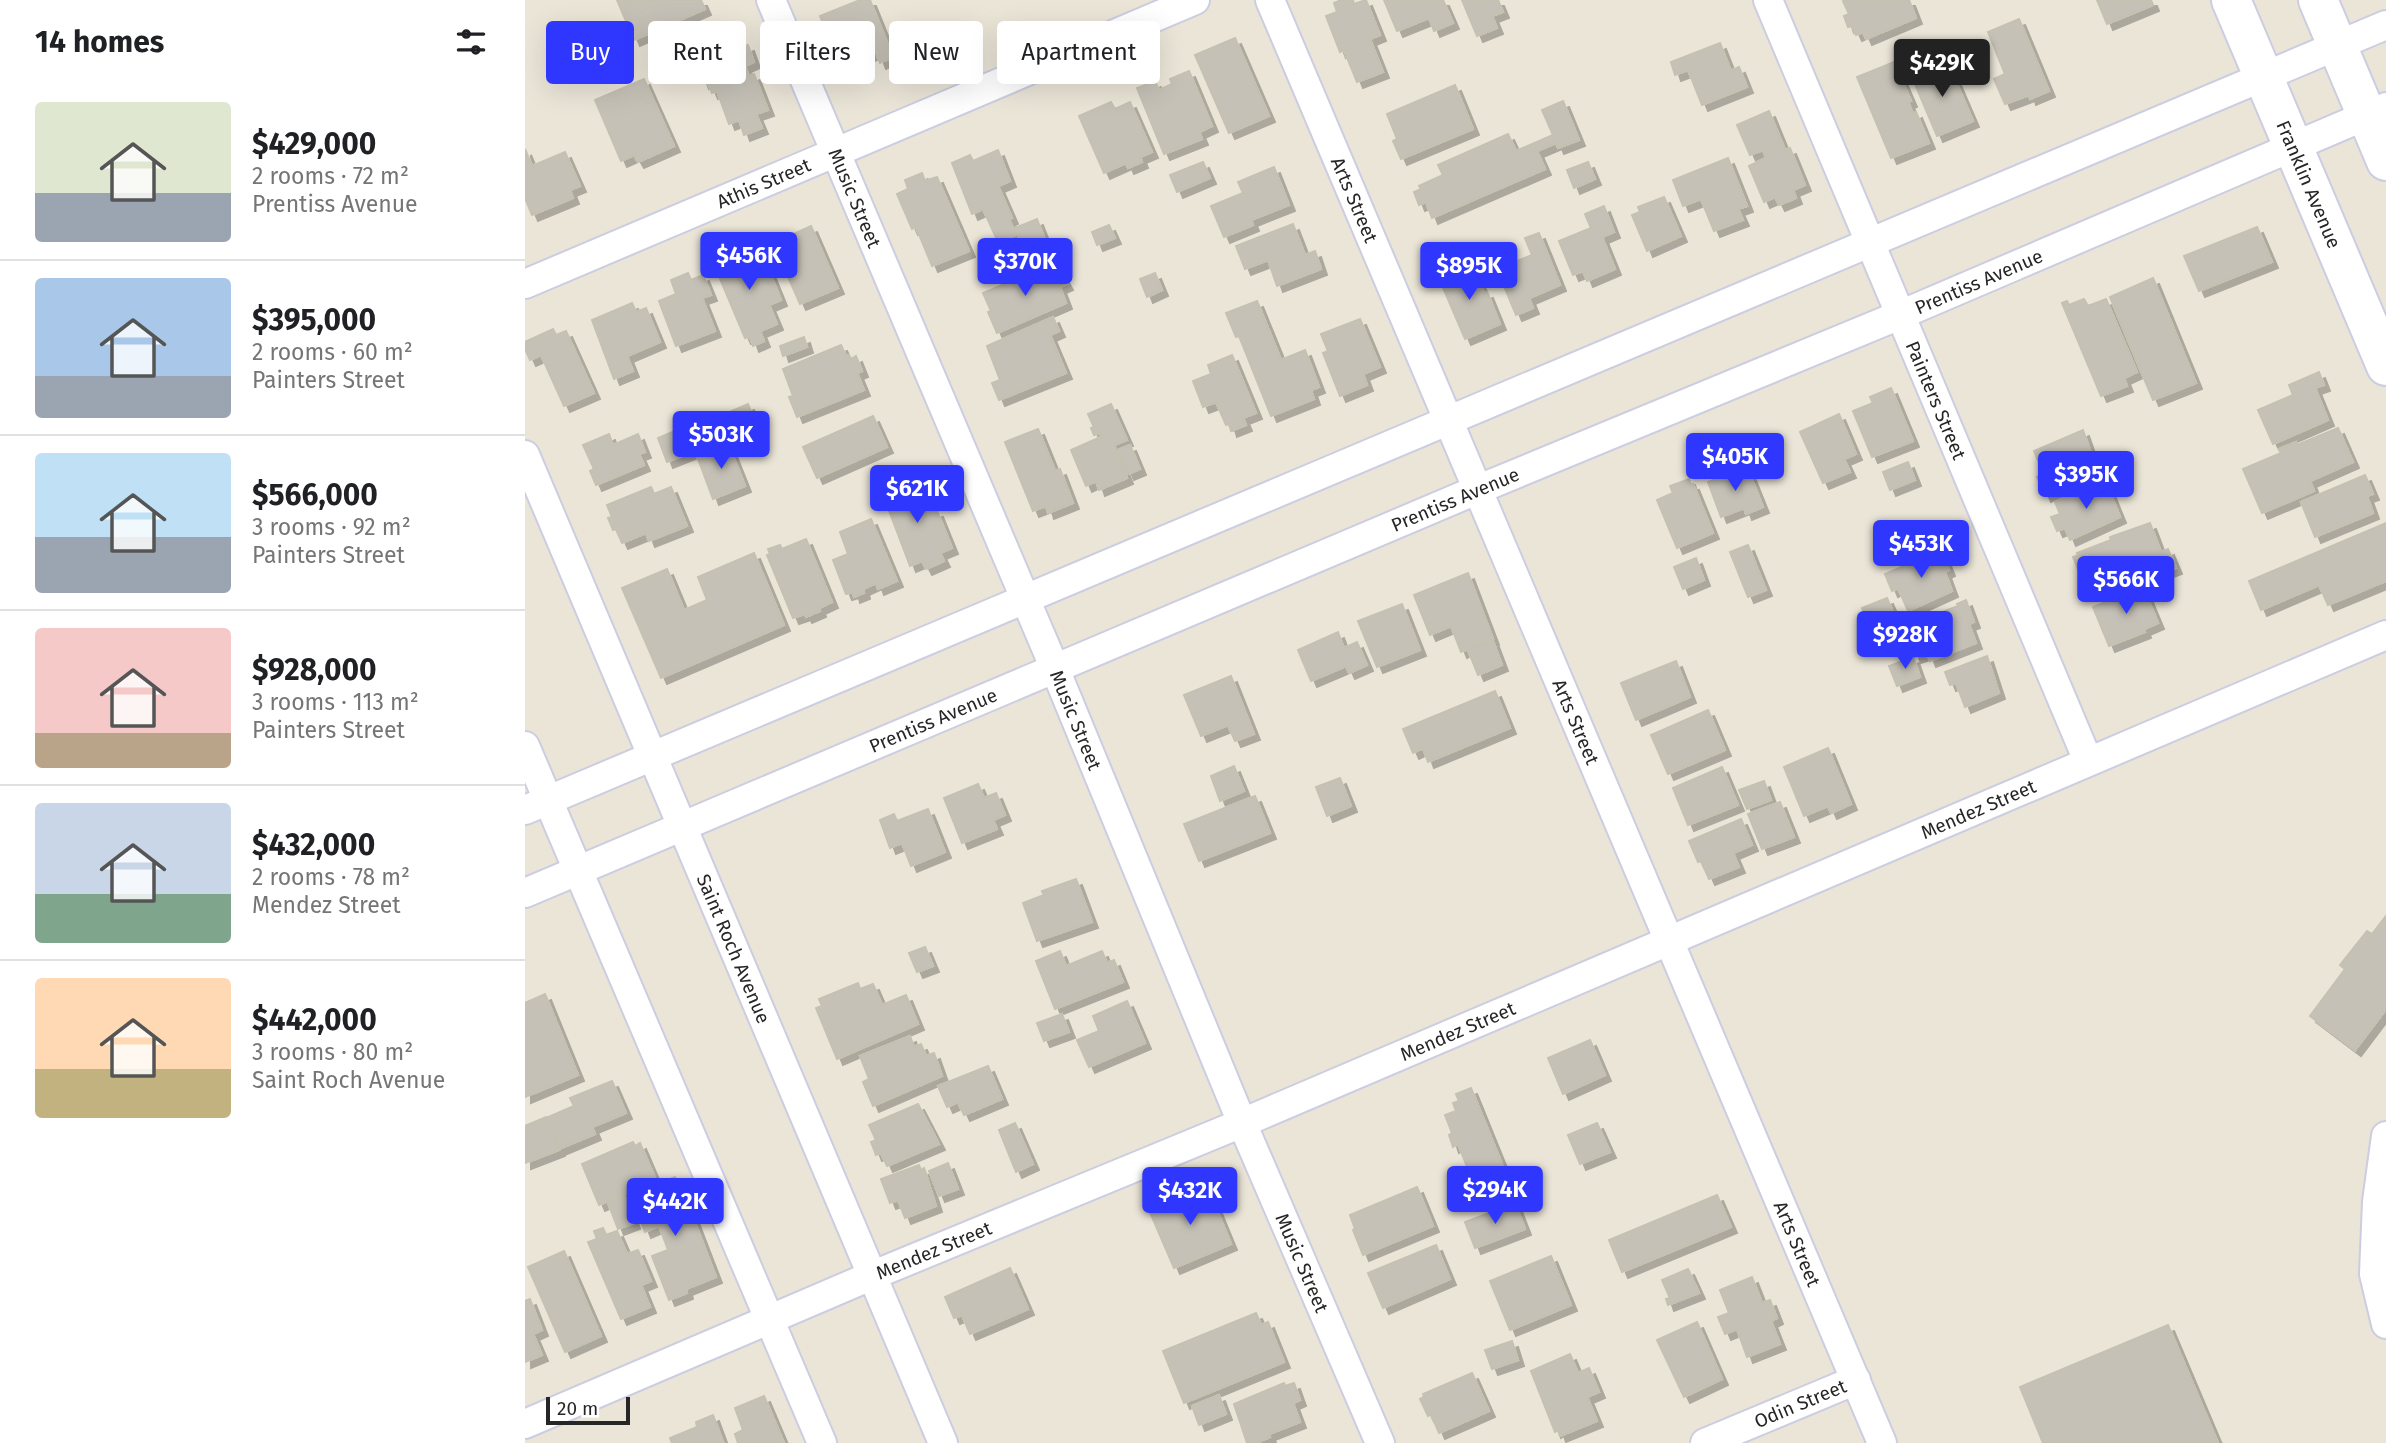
<!DOCTYPE html>
<html lang="en">
<head>
<meta charset="utf-8">
<style>
	body { margin:0; font-family:"Fira Sans",sans-serif; background:#f2f2f2; color:#202124; height:100vh; display:flex; flex-direction:column; font-size:26px; white-space:nowrap }
	* { box-sizing:border-box; margin:0 }
	p { font-size:23px; color:#757577 }
	.icon { flex:none; width:38px; height:38px; fill:none; stroke:currentColor; stroke-width:2; stroke-linecap:round; stroke-linejoin:round }
	.map { position:relative; flex:1; overflow:hidden }
	.panel { display:flex; flex-direction:column; background:#fff; width:525px }
	.panel>* { flex:none }
	.hud { position:absolute; left:21px; top:21px; width:665px; height:63px; display:flex; gap:14px }
	.scale { position:absolute; left:21px; bottom:18px; width:84px; box-sizing:border-box; padding-left:7px; border:4px solid #262626; border-top:0; font-size:19px; line-height:24px; white-space:nowrap; color:#262626; -webkit-text-stroke:5px #fff; paint-order:stroke }
	.price { position:absolute; translate:-50% -60px; padding:0 16px; border-radius:7px; background:#2f37ff; color:#fff; font-size:23px; line-height:46px; filter:drop-shadow(0 2px 4px #0008) }
	.price::after { content:''; position:absolute; left:50%; top:42px; width:21px; height:16px; margin-left:-10px; background:inherit; clip-path:polygon(0 0,100% 0,50% 100%) }
	.price.current { background:#222; color:#fff }
	ul { padding:0; list-style:none }
	li { display:flex; align-items:center; gap:21px; height:175px; padding:0 35px }
	li+li { border-top:2px solid #e0e0e0 }
	li span { display:grid; place-items:center; flex:none; width:196px; height:140px; border-radius:7px; color:#555 }
	li>.icon { margin-inline-start:auto }
	span .icon { width:84px; height:84px; fill:#fffc; stroke-width:1 }
	li b { font-size:30px }
	h2 { display:flex; justify-content:space-between; align-items:center; height:84px; padding:0 35px; font-size:30px }
	.pill { padding:0 24px; border-radius:7px; background:#fff; box-shadow:0 7px 28px #0002; font-size:24px; line-height:63px }
	.pill.current { background:#2f37ff; color:#fff }
	main { display:flex; flex:1; min-height:0 }
	.map>svg:first-child { display:block }
</style>
</head>
<body>
<main>
<section class="panel">
<h2>14 homes<svg class="icon" aria-label="filters" viewBox="0 0 24 24"><path d="M4 7h16M4 17h16"/><circle cx="9" cy="7" r="2"/><circle cx="15" cy="17" r="2"/></svg></h2>
<ul>
<li><span style="background:linear-gradient(#dfe7d0 65%,#9aa5b1 0)"><svg class="icon" aria-label="home" viewBox="0 0 24 24"><path d="M3 11l9-7 9 7M6 9v11h12V9"/></svg></span><div><b>$429,000</b><p>2 rooms · 72 m²</p><p>Prentiss Avenue</p></div></li>
<li><span style="background:linear-gradient(#a9c7e8 70%,#9aa5b1 0)"><svg class="icon" aria-label="home" viewBox="0 0 24 24"><path d="M3 11l9-7 9 7M6 9v11h12V9"/></svg></span><div><b>$395,000</b><p>2 rooms · 60 m²</p><p>Painters Street</p></div></li>
<li><span style="background:linear-gradient(#bfe0f5 60%,#9aa5b1 0)"><svg class="icon" aria-label="home" viewBox="0 0 24 24"><path d="M3 11l9-7 9 7M6 9v11h12V9"/></svg></span><div><b>$566,000</b><p>3 rooms · 92 m²</p><p>Painters Street</p></div></li>
<li><span style="background:linear-gradient(#f6c9c9 75%,#b9a48a 0)"><svg class="icon" aria-label="home" viewBox="0 0 24 24"><path d="M3 11l9-7 9 7M6 9v11h12V9"/></svg></span><div><b>$928,000</b><p>3 rooms · 113 m²</p><p>Painters Street</p></div></li>
<li><span style="background:linear-gradient(#c9d6e8 65%,#7fa58c 0)"><svg class="icon" aria-label="home" viewBox="0 0 24 24"><path d="M3 11l9-7 9 7M6 9v11h12V9"/></svg></span><div><b>$432,000</b><p>2 rooms · 78 m²</p><p>Mendez Street</p></div></li>
<li><span style="background:linear-gradient(#ffd9b3 65%,#c2b280 0)"><svg class="icon" aria-label="home" viewBox="0 0 24 24"><path d="M3 11l9-7 9 7M6 9v11h12V9"/></svg></span><div><b>$442,000</b><p>3 rooms · 80 m²</p><p>Saint Roch Avenue</p></div></li>
</ul>
</section>
<div class="map">
<svg width="1861" height="1443" viewBox="0 0 1861 1443">
	<defs>
		<filter id="shadow"><feDropShadow dx="6" dy="6" stdDeviation="0" flood-color="#0004"/></filter>
	</defs>
	<rect width="100%" height="100%" fill="#eae5d7"/>
	<g fill="#c5c1b7" stroke="#c5c1b1" stroke-width="2" filter="url(#shadow)">
		<polygon points="92,0 176,0 180,9 109,40"/>
		<polygon points="335,0 345,0 368,57 355,63 351,52 316,66 295,16"/>
		<polygon points="816,0 828,0 829,4 841,0 855,35 845,39 858,72 832,82 819,50 815,52 801,16 812,12 809,3"/>
		<polygon points="859,0 918,0 928,23 909,31 904,18 872,31"/>
		<polygon points="937,0 973,0 978,12 967,16 972,28 952,36"/>
		<polygon points="1321,0 1384,0 1391,18 1341,39 1338,32 1331,35 1327,26 1323,27 1319,16 1324,14 1318,1"/>
		<polygon points="1572,0 1626,0 1628,5 1582,24"/>
		<polygon points="1494,19 1524,91 1505,99 1504,95 1480,104 1469,79 1480,74 1463,32"/>
		<polygon points="205,32 212,49 223,45 229,62 220,66 224,76 229,74 243,110 231,114 237,128 219,135 214,120 204,124 192,91 187,93 182,81 178,83 172,66 187,60 180,42"/>
		<polygon points="710,38 744,116 704,133 670,55"/>
		<polygon points="1195,43 1206,71 1214,67 1222,87 1177,105 1163,70 1150,75 1146,62"/>
		<polygon points="1422,61 1448,121 1412,136 1387,77"/>
		<polygon points="1369,62 1386,101 1383,102 1388,114 1391,112 1404,143 1366,158 1332,77"/>
		<polygon points="664,71 687,126 674,132 677,139 639,154 612,88 630,81 634,90 647,84 645,79"/>
		<polygon points="119,79 149,146 113,162 109,155 96,161 70,100"/>
		<polygon points="930,85 948,129 876,159 868,141 872,139 862,114"/>
		<polygon points="1038,101 1054,140 1033,148 1031,143 1012,151 1020,169 907,218 901,202 894,205 889,192 896,189 894,186 918,175 913,165 983,134 991,151 1028,135 1017,110"/>
		<polygon points="586,102 590,109 605,102 627,152 615,157 617,162 603,168 601,163 579,173 554,116"/>
		<polygon points="1244,111 1260,150 1265,148 1280,185 1268,190 1271,198 1254,205 1250,197 1239,202 1224,166 1241,158 1238,150 1225,155 1212,125"/>
		<polygon points="0,149 7,166 40,152 55,186 45,190 48,198 7,215 0,198"/>
		<polygon points="473,150 485,181 473,186 487,218 484,219 491,235 473,242 458,209 447,214 427,163 445,155 448,161"/>
		<polygon points="1203,158 1222,206 1213,209 1218,220 1189,231 1176,199 1158,206 1148,180"/>
		<polygon points="678,162 685,178 652,192 645,175"/>
		<polygon points="1063,162 1070,179 1049,188 1042,170"/>
		<polygon points="749,167 764,205 726,220 728,225 699,237 686,206 718,193 713,182"/>
		<polygon points="397,173 400,181 412,177 444,251 407,266 391,227 387,229 372,194 383,189 380,180"/>
		<polygon points="1139,197 1156,236 1122,251 1107,215 1115,212 1113,207"/>
		<polygon points="1079,206 1089,232 1077,237 1090,269 1062,281 1058,271 1048,275 1034,241 1066,228 1060,214"/>
		<polygon points="512,219 522,245 501,254 490,228"/>
		<polygon points="768,224 780,255 790,251 796,269 752,286 743,260 720,269 711,246"/>
		<polygon points="584,225 590,238 572,245 567,232"/>
		<polygon points="286,226 313,288 275,304 248,243"/>
		<polygon points="1732,227 1747,262 1674,291 1659,256"/>
		<polygon points="1014,233 1035,285 1004,298 1008,308 991,315 972,269 1007,255 1000,238"/>
		<polygon points="235,248 256,300 244,305 252,324 235,331 239,341 228,346 225,337 220,338 188,262 206,254 208,259"/>
		<polygon points="525,265 532,280 538,277 542,284 535,287 541,303 472,333 463,312 466,311 458,293"/>
		<polygon points="940,265 947,282 953,279 959,293 962,292 975,324 940,339 913,276"/>
		<polygon points="163,273 166,280 178,275 186,295 177,298 190,331 151,346 134,301 151,294 146,280"/>
		<polygon points="630,273 637,290 622,297 615,279"/>
		<polygon points="1628,278 1671,383 1628,400 1585,297"/>
		<polygon points="1559,299 1563,306 1581,299 1612,372 1599,378 1602,386 1576,396 1537,303 1542,301 1544,305"/>
		<polygon points="732,301 756,360 780,350 794,387 786,390 789,399 746,416 714,336 711,337 701,313"/>
		<polygon points="107,303 111,312 121,308 135,342 102,356 108,371 89,379 67,320"/>
		<polygon points="528,317 534,331 525,335 541,373 474,400 467,383 475,380 462,346"/>
		<polygon points="835,319 855,367 838,374 842,385 815,396 798,353 803,351 796,334"/>
		<polygon points="28,329 31,335 41,331 69,393 39,406 16,355 5,360 0,349 0,342"/>
		<polygon points="279,337 282,347 258,356 255,346"/>
		<polygon points="316,345 321,356 324,355 326,359 331,356 337,371 332,373 339,390 272,417 264,397 268,396 258,369"/>
		<polygon points="707,355 731,413 718,418 721,425 706,431 704,424 701,425 691,402 678,407 668,381 686,374 683,365"/>
		<polygon points="1794,372 1799,385 1790,388 1803,420 1748,444 1733,410 1768,395 1764,385"/>
		<polygon points="1366,388 1388,441 1347,457 1328,411 1348,403 1345,397"/>
		<polygon points="223,404 237,438 215,446 202,413"/>
		<polygon points="586,404 602,440 589,445 602,478 574,490 571,481 561,486 546,450 578,436 576,433 569,435 566,428 569,427 563,414"/>
		<polygon points="1314,414 1331,454 1319,459 1325,472 1298,483 1275,432"/>
		<polygon points="348,416 362,447 292,478 278,447"/>
		<polygon points="157,428 167,452 142,462 133,438"/>
		<polygon points="1813,428 1828,462 1785,481 1789,491 1737,513 1718,469 1756,453 1754,449 1771,442 1772,445"/>
		<polygon points="513,429 530,471 535,469 548,503 523,513 521,506 508,511 480,442"/>
		<polygon points="1558,430 1573,473 1520,496 1512,477 1519,475 1509,451"/>
		<polygon points="84,434 88,445 113,434 120,452 114,454 119,465 71,485 65,471 69,469 58,445"/>
		<polygon points="203,443 220,486 188,499 172,456"/>
		<polygon points="605,445 615,469 603,474 593,450"/>
		<polygon points="1383,462 1390,480 1365,490 1358,472"/>
		<polygon points="1222,467 1238,507 1221,514 1219,508 1196,517 1183,482"/>
		<polygon points="1840,475 1848,494 1842,496 1848,513 1790,537 1776,502"/>
		<polygon points="1164,479 1166,485 1168,484 1188,533 1152,548 1132,500 1148,493 1145,486"/>
		<polygon points="1580,480 1595,517 1545,540 1540,528 1532,531 1526,517 1535,514 1530,502"/>
		<polygon points="382,482 385,490 403,485 408,498 403,499 408,512 412,511 427,548 415,553 419,561 401,569 397,561 385,566 357,492"/>
		<polygon points="126,487 129,494 146,487 162,526 124,541 121,533 97,543 91,529 88,530 83,518 87,517 82,505"/>
		<polygon points="346,519 372,581 353,589 351,583 338,589 339,593 329,597 328,592 321,594 308,560 323,554 315,532"/>
		<polygon points="1625,523 1636,552 1643,549 1651,568 1634,574 1629,561 1623,563 1626,570 1569,592 1563,576 1557,579 1548,557 1553,555 1552,553 1586,540 1585,537"/>
		<polygon points="1861,523 1861,581 1803,605 1794,585 1736,610 1724,581"/>
		<polygon points="281,539 307,602 294,608 295,611 281,617 280,614 268,618 242,555 245,554 243,549 255,545 257,549"/>
		<polygon points="1223,545 1241,590 1223,597 1205,552"/>
		<polygon points="1416,550 1424,570 1420,572 1427,591 1383,611 1373,588 1367,591 1360,574"/>
		<polygon points="229,553 259,625 136,678 97,588 142,569 159,610 182,600 173,577"/>
		<polygon points="1171,558 1179,580 1158,589 1149,567"/>
		<polygon points="943,573 968,639 936,652 926,626 905,635 889,595"/>
		<polygon points="1618,587 1633,623 1619,629 1620,632 1584,646 1568,607"/>
		<polygon points="1362,598 1373,624 1348,634 1337,608"/>
		<polygon points="1441,600 1449,622 1444,624 1451,643 1405,661 1402,653 1390,657 1380,631 1405,621 1404,617 1433,606 1432,604"/>
		<polygon points="877,604 895,650 852,667 833,621"/>
		<polygon points="813,632 819,648 832,642 842,665 824,673 821,666 786,681 773,650"/>
		<polygon points="968,641 977,665 953,675 943,650"/>
		<polygon points="1462,656 1474,693 1440,707 1431,683 1425,685 1420,672"/>
		<polygon points="1388,657 1395,677 1372,686 1364,666"/>
		<polygon points="1151,661 1165,697 1111,720 1096,683"/>
		<polygon points="706,676 729,734 710,741 703,725 676,736 659,695"/>
		<polygon points="970,691 985,728 903,762 898,748 888,753 878,729"/>
		<polygon points="1183,710 1200,750 1143,774 1126,735"/>
		<polygon points="1303,748 1326,804 1306,813 1303,806 1279,816 1259,767"/>
		<polygon points="709,766 719,791 695,801 686,776"/>
		<polygon points="1197,767 1213,805 1163,825 1148,788"/>
		<polygon points="815,778 826,806 802,816 791,787"/>
		<polygon points="1239,781 1246,800 1222,809 1214,790"/>
		<polygon points="453,784 459,798 471,793 480,815 468,820 472,829 437,843 419,798"/>
		<polygon points="730,796 745,833 674,861 659,824"/>
		<polygon points="1255,802 1269,837 1237,849 1223,814"/>
		<polygon points="403,809 420,852 386,866 377,843 365,848 355,820 369,814 372,821"/>
		<polygon points="1216,819 1227,845 1208,853 1214,867 1184,879 1176,861 1173,862 1164,841"/>
		<polygon points="551,879 567,922 512,941 498,903 519,895 517,891"/>
		<polygon points="1861,916 1861,1009 1830,1050 1785,1016 1820,969 1815,965 1842,931 1847,934"/>
		<polygon points="400,947 408,966 392,972 384,953"/>
		<polygon points="535,951 541,966 577,951 582,963 589,960 598,982 530,1009 511,961"/>
		<polygon points="333,983 335,989 348,984 357,1005 381,995 393,1024 312,1059 291,1008 297,1006 294,999"/>
		<polygon points="20,994 53,1075 0,1097 0,1003"/>
		<polygon points="602,1001 620,1043 564,1067 552,1040 574,1031 568,1016"/>
		<polygon points="537,1014 544,1032 519,1041 512,1023"/>
		<polygon points="385,1036 389,1047 396,1044 401,1056 409,1053 417,1076 348,1106 338,1082 344,1079 335,1056"/>
		<polygon points="1065,1040 1080,1075 1038,1094 1023,1058"/>
		<polygon points="463,1066 477,1099 439,1115 433,1102 422,1107 413,1086"/>
		<polygon points="87,1081 101,1113 67,1127 70,1134 34,1149 21,1118 49,1106 45,1098"/>
		<polygon points="946,1088 981,1174 950,1187 933,1144 928,1147 924,1135 927,1133 920,1115 931,1111 928,1103 934,1101 931,1094"/>
		<polygon points="393,1104 414,1144 362,1166 356,1153 351,1155 346,1142 351,1140 344,1125"/>
		<polygon points="21,1117 34,1150 0,1163 0,1126"/>
		<polygon points="490,1123 508,1164 491,1172 474,1130"/>
		<polygon points="1072,1123 1085,1152 1055,1164 1043,1135"/>
		<polygon points="108,1142 110,1146 115,1143 130,1178 125,1180 125,1183 74,1205 57,1164"/>
		<polygon points="423,1163 433,1189 414,1196 404,1171"/>
		<polygon points="394,1165 396,1170 399,1168 411,1206 380,1218 373,1200 365,1203 356,1179"/>
		<polygon points="150,1177 163,1213 166,1212 191,1277 161,1289 162,1293 144,1300 127,1256 143,1250 134,1226 120,1232 107,1198 123,1192 121,1188"/>
		<polygon points="682,1186 706,1244 649,1268 624,1210"/>
		<polygon points="892,1187 908,1226 838,1255 828,1230 830,1229 825,1215"/>
		<polygon points="1192,1195 1206,1227 1097,1272 1084,1240"/>
		<polygon points="100,1197 109,1223 93,1229 83,1203"/>
		<polygon points="990,1203 1000,1229 950,1248 940,1222"/>
		<polygon points="78,1228 81,1235 92,1231 102,1254 113,1250 126,1281 116,1285 125,1307 96,1319 63,1242 72,1239 69,1231"/>
		<polygon points="911,1245 925,1279 858,1308 843,1273"/>
		<polygon points="39,1251 76,1336 40,1352 3,1267"/>
		<polygon points="1026,1256 1046,1305 985,1330 965,1281"/>
		<polygon points="485,1268 503,1309 445,1334 437,1315 429,1318 420,1297"/>
		<polygon points="1163,1269 1174,1293 1143,1305 1141,1299 1145,1298 1137,1280"/>
		<polygon points="1227,1277 1237,1303 1245,1300 1252,1318 1246,1321 1255,1344 1222,1357 1212,1329 1200,1334 1193,1317 1204,1313 1195,1290"/>
		<polygon points="5,1299 17,1330 8,1334 17,1355 0,1362 0,1301"/>
		<polygon points="731,1313 736,1325 743,1322 759,1362 659,1403 638,1351"/>
		<polygon points="1172,1322 1197,1379 1159,1397 1132,1340"/>
		<polygon points="1643,1325 1693,1443 1518,1443 1495,1387"/>
		<polygon points="987,1341 993,1360 967,1369 960,1350"/>
		<polygon points="1045,1354 1053,1373 1064,1368 1074,1392 1062,1397 1072,1421 1035,1436 1033,1430 1030,1432 1006,1371"/>
		<polygon points="947,1373 964,1411 914,1433 906,1414 903,1416 895,1399 899,1397 898,1394"/>
		<polygon points="759,1383 760,1386 769,1383 775,1400 768,1403 775,1422 744,1434 745,1437 731,1443 722,1443 709,1404"/>
		<polygon points="694,1395 701,1414 674,1425 667,1406"/>
		<polygon points="239,1396 259,1443 213,1443 210,1434 218,1430 210,1408"/>
		<polygon points="188,1415 198,1442 147,1443 145,1438 172,1427 171,1422"/>
	</g>
	<g fill="none" stroke-linecap="round" stroke-linejoin="round">
		<defs>
			<g id="street">
				<path id="s1" d="M 246,0 L 530,669 L 717,1123 L 855,1443"/>
				<path id="s2" d="M 745,0 L 1357,1443"/>
				<path id="s3" d="M 1243,0 L 1563,761"/>
				<path id="s4" d="M 0,284 L 670,0"/>
				<path id="s5" d="M 0,455 L 418,1443"/>
				<polyline points="0,746 297,1443"/>
				<polyline points="0,810 1861,25"/>
				<path id="s6" d="M 0,893 L 954,489 L 1375,315 L 1861,107"/>
				<polyline points="1861,1136 1852,1202 1849,1274 1861,1324"/>
				<path id="s7" d="M 0,1424 L 346,1276 L 717,1123 L 1861,635"/>
				<path id="s8" d="M 1180,1443 L 1331,1380"/>
			</g>
			<g id="secondary">
				<path id="s9" d="M 1706,0 L 1861,366"/>
				<polyline points="1793,0 1861,161"/>
			</g>
		</defs>
		<use href="#street" stroke="#cccde1" stroke-width="32"/>
		<use href="#secondary" stroke="#cccde1" stroke-width="42"/>
		<use href="#street" stroke="#fff" stroke-width="28"/>
		<use href="#secondary" stroke="#fff" stroke-width="38"/>
	</g>
	<g text-anchor="middle" stroke-width="6" stroke-linejoin="round" paint-order="stroke">
		<g font-size="19" fill="#262626" stroke="#fff">
			<text dy="7" stroke="none"><textPath href="#s4" startOffset="259">Athis Street</textPath></text>
			<text dy="7" stroke="none"><textPath href="#s9" startOffset="200">Franklin Avenue</textPath></text>
			<text dy="7" stroke="none"><textPath href="#s1" startOffset="215">Music Street</textPath></text>
			<text dy="7" stroke="none"><textPath href="#s2" startOffset="217">Arts Street</textPath></text>
			<text dy="7" stroke="none"><textPath href="#s6" startOffset="1577">Prentiss Avenue</textPath></text>
			<text dy="7" stroke="none"><textPath href="#s3" startOffset="434">Painters Street</textPath></text>
			<text dy="7" stroke="none"><textPath href="#s6" startOffset="1010">Prentiss Avenue</textPath></text>
			<text dy="7" stroke="none"><textPath href="#s6" startOffset="443">Prentiss Avenue</textPath></text>
			<text dy="7" stroke="none"><textPath href="#s1" startOffset="782">Music Street</textPath></text>
			<text dy="7" stroke="none"><textPath href="#s2" startOffset="784">Arts Street</textPath></text>
			<text dy="7" stroke="none"><textPath href="#s7" startOffset="1578">Mendez Street</textPath></text>
			<text dy="7" stroke="none"><textPath href="#s5" startOffset="536">Saint Roch Avenue</textPath></text>
			<text dy="7" stroke="none"><textPath href="#s7" startOffset="1012">Mendez Street</textPath></text>
			<text dy="7" stroke="none"><textPath href="#s2" startOffset="1351">Arts Street</textPath></text>
			<text dy="7" stroke="none"><textPath href="#s7" startOffset="444">Mendez Street</textPath></text>
			<text dy="7" stroke="none"><textPath href="#s1" startOffset="1370">Music Street</textPath></text>
			<text dy="7" stroke="none"><textPath href="#s8" startOffset="103">Odin Street</textPath></text>
		</g>
	</g>
</svg>
<div class="scale">20 m</div>
<b class="price current" style="left:1417px;top:99px">$429K</b>
<b class="price" style="left:224px;top:292px">$456K</b>
<b class="price" style="left:500px;top:298px">$370K</b>
<b class="price" style="left:944px;top:302px">$895K</b>
<b class="price" style="left:196px;top:471px">$503K</b>
<b class="price" style="left:1210px;top:493px">$405K</b>
<b class="price" style="left:1561px;top:511px">$395K</b>
<b class="price" style="left:392px;top:525px">$621K</b>
<b class="price" style="left:1396px;top:580px">$453K</b>
<b class="price" style="left:1601px;top:616px">$566K</b>
<b class="price" style="left:1380px;top:671px">$928K</b>
<b class="price" style="left:970px;top:1226px">$294K</b>
<b class="price" style="left:665px;top:1227px">$432K</b>
<b class="price" style="left:150px;top:1238px">$442K</b>
<div class="hud">
<a class="pill current">Buy</a>
<a class="pill">Rent</a>
<a class="pill">Filters</a>
<a class="pill">New</a>
<a class="pill">Apartment</a>
</div>
</div>
</main>
</body>
</html>
